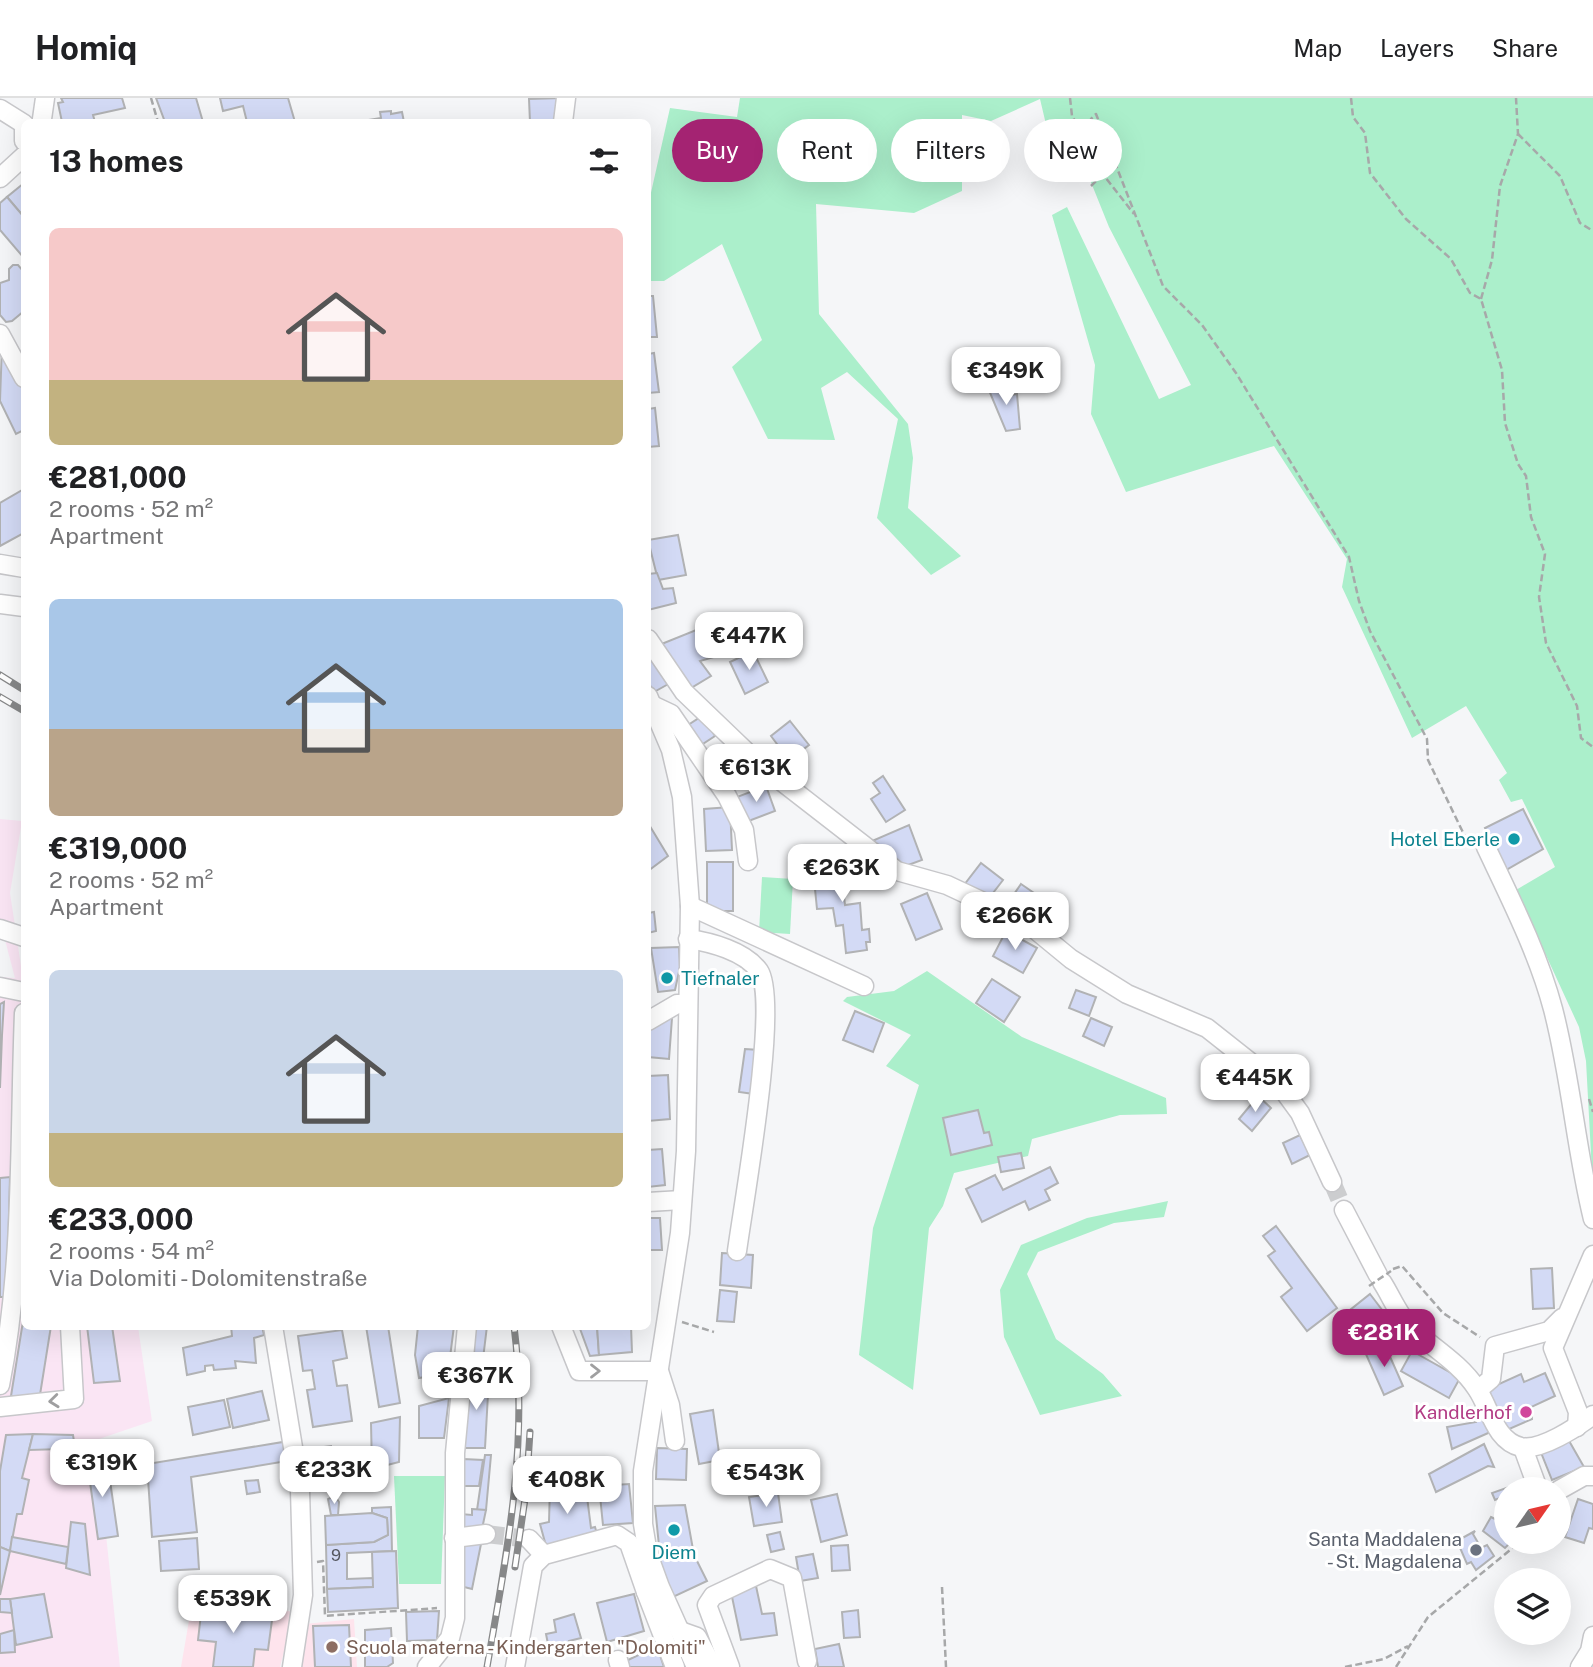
<!DOCTYPE html>
<html lang="en">
<head>
<meta charset="utf-8">
<style>
	body { margin:0; font-family:"Public Sans",sans-serif; background:#f6f6f6; color:#202124; height:100vh; display:flex; flex-direction:column; font-size:26px; white-space:nowrap }
	* { box-sizing:border-box; margin:0 }
	p { font-size:23px; color:#757577 }
	.icon { flex:none; width:38px; height:38px; fill:none; stroke:currentColor; stroke-width:2; stroke-linecap:round; stroke-linejoin:round }
	.map { position:relative; flex:1; overflow:hidden }
	.drawer { position:absolute; left:21px; top:21px; width:630px; height:1211px; display:flex; flex-direction:column; background:#fff; border-radius:10px; box-shadow:0 7px 28px #0002 }
	.drawer>* { flex:none }
	.hud { position:absolute; left:672px; top:21px; width:665px; height:63px; display:flex; gap:14px }
	.needle { width:46px; rotate:56deg }
	.tools { position:absolute; left:1494px; top:1379px; display:grid; gap:14px }
	.tools a { display:grid; place-items:center; width:77px; height:77px; border-radius:50%; background:#fff; box-shadow:0 7px 28px #0002; font-size:35px }
	.price { position:absolute; translate:-50% -60px; padding:0 16px; border-radius:14px; background:#fff; color:#222; font-size:23px; line-height:46px; filter:drop-shadow(0 2px 4px #0008) }
	.price::after { content:''; position:absolute; left:50%; top:42px; width:21px; height:16px; margin-left:-10px; background:inherit; clip-path:polygon(0 0,100% 0,50% 100%) }
	.price.current { background:#a42372; color:#fff }
	ul { padding:0; list-style:none }
	li { display:grid; align-content:center; gap:14px; height:371px; padding:0 28px }
	li span { display:grid; place-items:center; height:217px; border-radius:10px; color:#555 }
	li>.icon { margin-inline-start:auto }
	span .icon { width:126px; height:126px; fill:#fffc; stroke-width:1 }
	li b { font-size:30px }
	h2 { display:flex; justify-content:space-between; align-items:center; height:84px; padding:0 28px; font-size:30px }
	.chip { padding:0 24px; border-radius:32px; background:#fff; box-shadow:0 7px 28px #0002; font-size:24px; line-height:63px }
	.chip.current { background:#a42372; color:#fff }
	header { display:flex; align-items:center; gap:42px; box-sizing:border-box; height:98px; padding:0 35px; background:#fff; border-bottom:2px solid #e0e0e0 }
	header strong { font-size:33px }
	nav { display:flex; gap:38px; margin-inline-start:auto; font-size:24px }
	.map>svg:first-child { display:block }
</style>
</head>
<body>
<header>
<strong>Homiq</strong>
<nav><a>Map</a><a>Layers</a><a>Share</a></nav>
</header>
<div class="map">
<svg width="1593" height="1569" viewBox="0 0 1593 1569">
	<rect width="100%" height="100%" fill="#f5f6f8"/>
	<polygon fill="#fae5f4" points="0,721 22,723 10,795 24,888 24,1228 138,1229 152,1323 96,1342 120,1569 0,1569 0,879 15,880 5,842 0,840"/>
	<g fill="#fee4ed">
		<polygon points="193,1499 294,1514 280,1569 181,1569"/>
		<polygon points="354,1521 357,1569 297,1569 305,1526"/>
	</g>
	<g fill="#abefcb">
		<polygon points="740,0 1593,0 1593,1093 1586,963 1579,929 1516,792 1555,769 1522,701 1511,704 1499,682 1507,675 1466,608 1412,640 1342,489 1347,461 1274,348 1126,394 1091,316 1095,267 1052,117 1067,109 1159,301 1191,287 1109,129 1084,67 1057,73 1040,1 991,23 962,17 962,93 914,115 816,106 819,216 908,326 913,360 908,410 961,458 931,477 877,420 898,321 847,274 821,290 835,342 768,341 732,269 762,242 722,146 664,183 648,183 648,108 670,10 737,19"/>
		<polygon points="762,779 793,781 790,836 759,834"/>
		<polygon points="927,873 1022,939 1166,1000 1167,1016 1120,1017 1032,1041 1028,1058 954,1075 943,1108 929,1130 913,1292 859,1257 873,1130 919,987 886,968 911,937 843,903 847,899 894,893"/>
		<polygon points="1168,1103 1164,1119 1114,1125 1038,1154 1027,1176 1056,1241 1103,1276 1122,1298 1040,1317 1004,1239 1000,1192 1021,1147 1087,1120"/>
		<polygon points="394,1378 445,1378 441,1486 399,1486"/>
	</g>
	<g fill="#d3daf5" stroke="#b1b2b4" stroke-width="2">
		<polygon points="61,0 122,0 125,10 93,17 95,24 62,24 58,5 63,4"/>
		<polygon points="156,0 196,0 203,24 165,24"/>
		<polygon points="220,0 288,0 295,24 247,24 243,8 223,13"/>
		<polygon points="563,0 559,24 530,24 529,1"/>
		<polygon points="391,13 391,16 402,14 404,24 356,24 381,20 380,14"/>
		<polygon points="24,85 24,119 7,99"/>
		<polygon points="7,99 24,119 24,160 0,132 0,105"/>
		<polygon points="13,167 18,167 24,174 24,213 12,223 6,224 0,217 0,185 9,182 9,171"/>
		<polygon points="648,198 653,198 657,239 648,239"/>
		<polygon points="2,246 24,290 24,332 16,336 0,303"/>
		<polygon points="654,255 659,294 648,295 648,256"/>
		<polygon points="1000,284 1011,297 1017,296 1020,331 1006,333 988,290"/>
		<polygon points="655,310 659,348 648,349 648,311"/>
		<polygon points="24,391 24,435 0,448 0,405"/>
		<polygon points="678,437 686,477 658,482 648,442"/>
		<polygon points="657,475 663,491 673,490 676,505 648,512 648,476"/>
		<polygon points="716,524 727,555 700,563 711,578 686,593 659,547"/>
		<polygon points="648,546 672,584 654,594 648,584"/>
		<polygon points="753,553 768,584 745,596 730,564"/>
		<polygon points="702,618 715,638 695,651 682,631"/>
		<polygon points="790,623 809,647 789,662 771,638"/>
		<polygon points="737,654 754,680 731,694 715,668"/>
		<polygon points="883,678 905,712 886,724 871,701 880,695 873,685"/>
		<polygon points="766,688 775,713 746,724 737,699"/>
		<polygon points="730,709 732,752 706,753 704,711"/>
		<polygon points="1523,711 1543,751 1506,772 1485,730"/>
		<polygon points="648,725 668,758 648,773"/>
		<polygon points="909,727 922,762 900,770 872,743"/>
		<polygon points="845,755 847,781 838,781 838,789 843,789 845,807 860,805 862,832 869,831 870,844 866,844 867,852 846,855 843,827 836,828 833,810 817,811 815,791 825,790 822,757"/>
		<rect x="707" y="764" width="26" height="49"/>
		<polygon points="981,765 1003,782 986,804 964,787"/>
		<polygon points="1021,786 1053,808 1043,824 1010,802"/>
		<polygon points="927,795 942,831 916,842 901,806"/>
		<polygon points="654,814 656,833 648,835 648,815"/>
		<polygon points="1006,833 1037,850 1023,875 993,858"/>
		<polygon points="679,849 680,869 675,892 658,894 651,850"/>
		<polygon points="992,881 1020,899 1004,924 976,905"/>
		<polygon points="1076,892 1096,899 1089,918 1069,910"/>
		<polygon points="4,904 2,937 0,990 0,906"/>
		<polygon points="855,913 884,925 873,954 843,942"/>
		<polygon points="665,920 672,920 669,961 648,959 648,932"/>
		<polygon points="1091,920 1112,929 1104,948 1083,938"/>
		<polygon points="745,951 759,952 754,996 739,994"/>
		<polygon points="668,977 670,1021 648,1023 648,978"/>
		<polygon points="1258,998 1271,1010 1252,1033 1239,1021"/>
		<polygon points="978,1012 984,1035 989,1034 992,1047 951,1057 943,1020"/>
		<polygon points="1300,1037 1310,1057 1292,1066 1283,1045"/>
		<polygon points="662,1051 665,1087 648,1089 648,1052"/>
		<polygon points="1021,1055 1024,1070 1001,1074 998,1059"/>
		<polygon points="1050,1069 1058,1085 1045,1092 1050,1102 1029,1112 1025,1103 982,1124 966,1091 995,1077 1003,1092"/>
		<polygon points="10,1079 7,1199 0,1199 0,1080"/>
		<polygon points="648,1120 660,1120 662,1152 648,1152"/>
		<polygon points="1276,1128 1337,1210 1307,1233 1281,1199 1292,1190 1268,1158 1275,1153 1263,1138"/>
		<polygon points="722,1155 753,1157 751,1190 720,1187"/>
		<polygon points="1552,1170 1554,1210 1533,1211 1531,1171"/>
		<polygon points="720,1192 737,1194 734,1224 717,1223"/>
		<polygon points="1370,1196 1389,1221 1370,1236 1350,1212"/>
		<polygon points="24,1217 24,1228 51,1228 39,1303 11,1298"/>
		<polygon points="87,1228 112,1228 120,1283 94,1285"/>
		<polygon points="231,1228 262,1228 264,1237 254,1240 256,1265 235,1263 236,1270 214,1272 213,1267 205,1268 205,1273 187,1277 183,1250 232,1238"/>
		<polygon points="366,1228 388,1228 400,1305 379,1309"/>
		<polygon points="418,1228 454,1228 448,1275 419,1280 415,1257"/>
		<polygon points="476,1228 487,1228 482,1269 470,1266"/>
		<polygon points="579,1228 597,1228 599,1257 590,1258"/>
		<polygon points="597,1228 631,1228 632,1254 599,1257"/>
		<polygon points="342,1232 347,1260 333,1263 337,1288 347,1287 352,1323 313,1329 307,1292 315,1291 312,1272 303,1273 298,1238"/>
		<polygon points="1384,1245 1403,1288 1384,1297 1365,1254"/>
		<polygon points="1412,1253 1460,1280 1449,1300 1401,1273"/>
		<polygon points="1545,1275 1555,1298 1531,1309 1532,1321 1507,1332 1488,1291 1521,1276 1524,1284"/>
		<polygon points="467,1278 489,1278 485,1350 464,1350"/>
		<polygon points="262,1293 269,1322 233,1330 227,1301"/>
		<polygon points="449,1300 444,1340 419,1340 419,1308"/>
		<polygon points="224,1302 230,1329 193,1337 188,1309"/>
		<polygon points="713,1312 720,1362 699,1366 690,1316"/>
		<polygon points="1475,1315 1485,1315 1495,1332 1452,1351 1447,1329 1476,1324"/>
		<polygon points="400,1319 399,1364 372,1371 371,1325"/>
		<polygon points="33,1336 22,1380 29,1382 22,1416 17,1416 10,1453 0,1449 0,1373 6,1337"/>
		<polygon points="33,1336 73,1337 77,1362 65,1363 63,1351 29,1352"/>
		<polygon points="1568,1341 1584,1369 1552,1382 1540,1352"/>
		<polygon points="283,1344 287,1363 191,1379 197,1434 152,1439 147,1366"/>
		<polygon points="1484,1346 1494,1369 1488,1368 1436,1394 1429,1376"/>
		<polygon points="331,1348 335,1388 323,1389 322,1379 307,1380 305,1362 316,1361 315,1350"/>
		<polygon points="657,1350 687,1351 686,1382 656,1381"/>
		<polygon points="485,1357 491,1357 486,1412 477,1412"/>
		<polygon points="463,1361 483,1362 479,1388 461,1388"/>
		<polygon points="107,1362 118,1438 98,1441 87,1363"/>
		<polygon points="258,1382 260,1394 247,1396 245,1383"/>
		<polygon points="1529,1382 1532,1391 1507,1391 1507,1397 1495,1402 1492,1395"/>
		<polygon points="629,1386 633,1425 603,1427 599,1388"/>
		<polygon points="550,1388 586,1391 591,1430 595,1429 597,1436 546,1448 540,1426 549,1424"/>
		<polygon points="778,1395 782,1424 754,1428 749,1399"/>
		<polygon points="837,1396 847,1437 821,1444 811,1402"/>
		<polygon points="335,1398 339,1404 338,1417 331,1417 328,1401"/>
		<polygon points="1578,1401 1593,1406 1593,1431 1589,1430 1584,1445 1565,1439"/>
		<polygon points="685,1407 694,1457 707,1483 673,1499 661,1468 655,1408"/>
		<polygon points="391,1409 392,1453 347,1455 347,1481 373,1480 373,1489 327,1491 326,1447 374,1444 388,1437 387,1420 372,1415 372,1410"/>
		<polygon points="472,1411 486,1412 482,1431 462,1434 461,1416 472,1417"/>
		<polygon points="372,1415 387,1420 388,1437 374,1444 326,1447 325,1418"/>
		<polygon points="1491,1419 1507,1427 1507,1444 1511,1444 1505,1450 1483,1433"/>
		<polygon points="71,1424 85,1426 90,1477 66,1470"/>
		<polygon points="1475,1433 1473,1436 1481,1450 1487,1447 1494,1458 1476,1472 1471,1464 1467,1466 1458,1445 1455,1444"/>
		<polygon points="780,1434 784,1451 771,1454 767,1437"/>
		<polygon points="12,1439 68,1449 66,1466 10,1453"/>
		<polygon points="197,1440 199,1471 161,1473 159,1443"/>
		<polygon points="482,1441 472,1491 464,1489 460,1445"/>
		<polygon points="848,1447 850,1472 832,1473 831,1448"/>
		<polygon points="0,1449 10,1453 0,1497"/>
		<polygon points="396,1453 398,1510 328,1514 327,1491 373,1489 372,1454"/>
		<polygon points="813,1456 818,1480 800,1483 796,1459"/>
		<polygon points="756,1488 762,1516 774,1515 777,1537 741,1542 731,1494"/>
		<polygon points="277,1489 278,1500 267,1500 266,1490"/>
		<polygon points="44,1496 52,1539 16,1547 10,1501"/>
		<polygon points="634,1496 644,1533 607,1544 597,1505"/>
		<polygon points="203,1499 226,1502 224,1516 272,1522 268,1552 255,1551 253,1569 213,1569 216,1544 198,1542"/>
		<polygon points="0,1501 10,1501 12,1515 0,1514"/>
		<polygon points="858,1512 860,1539 844,1540 842,1514"/>
		<polygon points="439,1513 437,1542 407,1543 406,1514"/>
		<polygon points="574,1516 581,1540 569,1543 571,1552 550,1556 546,1536 556,1534 554,1522"/>
		<polygon points="349,1527 351,1569 315,1569 313,1528"/>
		<polygon points="391,1530 393,1565 387,1569 365,1569 365,1532"/>
		<polygon points="14,1532 15,1554 0,1555 0,1536"/>
		<polygon points="839,1546 844,1569 818,1569 815,1551"/>
		<polygon points="657,1548 664,1569 629,1569 626,1563"/>
	</g>
	<g fill="none" stroke-linecap="round" stroke-linejoin="round">
		<g stroke="#cccdcf" stroke-width="18" stroke-dasharray="18 9" stroke-linecap="butt">
			<polyline points="1332,1084 1344,1112"/>
			<polyline points="486,1436 529,1441"/>
		</g>
		<defs>
			<g id="minor">
				<polyline points="0,11 24,26"/>
				<polyline points="42,21 45,0"/>
				<polyline points="563,24 566,0"/>
				<polyline points="24,32 24,43"/>
				<polyline points="0,80 24,58"/>
				<polyline points="0,236 24,280"/>
				<polyline points="0,466 24,470"/>
				<polyline points="0,506 24,509"/>
				<polyline points="648,541 684,594 758,665 897,773 947,787 1026,824 1071,861 1127,896 1207,930 1250,964 1281,989 1300,1015 1332,1084"/>
				<polyline points="648,598 671,652 682,699 690,808 686,1053 680,1135 643,1373 643,1426 648,1456 660,1489 696,1569"/>
				<polyline points="652,607 671,616 727,698 744,732 748,763"/>
				<path d="M 1486,749 C 1511,802 1538,855 1553,911 C 1571,980 1576,1052 1593,1121"/>
				<polyline points="690,808 864,888"/>
				<polyline points="0,831 24,839"/>
				<path d="M 688,841 C 710,844 745,853 759,873 C 780,903 743,1108 737,1153"/>
				<polyline points="0,889 24,894"/>
				<polyline points="648,923 677,906 687,906"/>
				<polyline points="648,1104 682,1102"/>
				<polyline points="1344,1112 1378,1177"/>
				<path d="M 1382,1184 C 1391,1198 1399,1218 1411,1230 C 1433,1250 1460,1265 1477,1291 C 1490,1310 1495,1343 1521,1349 C 1541,1353 1577,1329 1593,1317"/>
				<polyline points="273,1228 300,1392 303,1497 292,1569"/>
				<polyline points="561,1228 579,1273 659,1273 670,1307 675,1343"/>
				<path d="M 0,1287 C 24,1165 19,1039 24,915"/>
				<polyline points="1478,1292 1491,1281 1495,1248 1549,1233 1562,1220"/>
				<polyline points="0,1309 74,1301 70,1228"/>
				<polyline points="1577,1329 1578,1314 1553,1250 1593,1157"/>
				<polyline points="1523,1350 1538,1391"/>
				<polyline points="1559,1392 1584,1378 1593,1378"/>
				<polyline points="454,1440 486,1436"/>
				<polyline points="529,1441 544,1457"/>
				<polyline points="657,1490 646,1494 675,1569"/>
				<polyline points="680,1533 697,1539 713,1569"/>
				<polyline points="618,1562 620,1569"/>
				<polyline points="427,1569 450,1540 455,1520 455,1355 467,1228"/>
				<polyline points="515,1569 533,1468 544,1457 617,1437 629,1445 646,1494"/>
				<polyline points="730,1569 707,1507 713,1498 770,1471 792,1480 807,1563"/>
				<polyline points="1580,1569 1590,1553 1593,1538"/>
			</g>
		</defs>
		<use href="#minor" stroke="#c7c7ca" stroke-width="21"/>
		<g stroke="#a7a8a9" stroke-width="2.5" stroke-dasharray="7 3.5" stroke-linecap="butt">
			<polyline points="151,0 158,24"/>
			<polyline points="1070,0 1072,18 1101,66 1091,21 1096,16 1163,188 1202,227 1236,275 1349,459 1359,503 1370,533 1427,641 1428,662 1470,749"/>
			<polyline points="1351,0 1353,19 1365,35 1370,75 1406,121 1451,161 1470,195 1481,201 1502,272 1505,325 1518,366 1526,378 1531,419 1545,456 1539,499 1546,545 1577,608 1581,640 1593,649"/>
			<polyline points="1518,36 1560,78 1580,125 1593,133"/>
			<polyline points="1091,88 1102,77 1100,68 1102,67 1105,79 1134,116"/>
			<polyline points="1481,201 1492,162 1500,88 1518,36 1516,0"/>
			<polyline points="1589,1001 1593,1014"/>
			<polyline points="1393,1171 1402,1168 1443,1215 1480,1239"/>
			<polyline points="682,1224 714,1234"/>
			<polyline points="317,1464 323,1463 325,1518 437,1510"/>
			<polyline points="942,1489 946,1569"/>
			<polyline points="1345,1569 1384,1561 1408,1548"/>
			<polyline points="1396,1569 1428,1519 1520,1444"/>
		</g>
		<use href="#minor" stroke="#fff" stroke-width="18"/>
		<defs>
			<g id="rail">
				<polyline points="0,577 24,592"/>
				<polyline points="0,599 24,613"/>
				<polyline points="515,1469 526,1394 530,1334"/>
				<path d="M 487,1569 C 507,1455 529,1344 514,1228"/>
			</g>
		</defs>
		<use href="#rail" stroke="#878889" stroke-width="7"/>
		<use href="#rail" stroke="#fff" stroke-width="4.5" stroke-dasharray="13" stroke-linecap="butt"/>
		<polyline stroke="#a7a8a9" stroke-width="2.5" stroke-dasharray="7 3.5" stroke-linecap="butt" points="1369,1188 1391,1173"/>
	</g>
	<defs><path id="oneway-chevron" d="M-2-3.5L2.5 0L-2 3.5" fill="none" stroke-width="1.6" stroke-linecap="round" stroke-linejoin="round" transform="scale(1.75)"/></defs>
	<g stroke="#9f9fa0">
		<use href="#oneway-chevron" transform="translate(595 1273)"/>
		<use href="#oneway-chevron" transform="translate(54 1303) rotate(174)"/>
	</g>
	<g fill="#0f9aa8" stroke="#fff" stroke-width="2.5">
		<circle cx="1514" cy="741" r="7"/>
		<circle cx="667" cy="880" r="7"/>
		<circle cx="674" cy="1432" r="7"/>
	</g>
	<circle fill="#d1479c" stroke="#fff" stroke-width="2.5" cx="1526" cy="1314" r="7"/>
	<circle fill="#6b7280" stroke="#fff" stroke-width="2.5" cx="1476" cy="1452" r="7"/>
	<circle fill="#8d6e63" stroke="#fff" stroke-width="2.5" cx="332" cy="1549" r="7"/>
	<g text-anchor="middle" stroke-width="6" stroke-linejoin="round" paint-order="stroke">
		<g font-size="16" fill="#54565e">
			<text x="336" y="1463">9</text>
		</g>
		<g font-size="19" fill="#0d838f" stroke="#fff" text-anchor="end">
			<text x="1500" y="748">Hotel Eberle</text>
			<text x="681" y="887" text-anchor="start">Tiefnaler</text>
			<text x="674" y="1461" text-anchor="middle">Diem</text>
		</g>
		<g font-size="19" fill="#b23c85" stroke="#fff" text-anchor="end">
			<text x="1512" y="1321">Kandlerhof</text>
		</g>
		<g font-size="19" fill="#5b616d" stroke="#fff" text-anchor="end">
			<text x="1462" y="1448">Santa Maddalena<tspan x="1462" dy="22">- St. Magdalena</tspan></text>
		</g>
		<g font-size="19" fill="#785e54" stroke="#fff" text-anchor="start">
			<text x="346" y="1556">Scuola materna - Kindergarten "Dolomiti"</text>
		</g>
	</g>
</svg>
<div class="tools">
<a><svg class="needle" viewBox="-14 -14 28 28"><path d="M0-13l5 13h-10z" fill="#e53935"/><path d="M0 13l5-13h-10z" fill="#757577"/></svg></a>
<a><svg class="icon" aria-label="layers" viewBox="0 0 24 24"><path d="M12 4l9 5-9 5-9-5zM3 14l9 5 9-5"/></svg></a>
</div>
<b class="price" style="left:1006px;top:309px">€349K</b>
<b class="price" style="left:749px;top:574px">€447K</b>
<b class="price" style="left:756px;top:706px">€613K</b>
<b class="price" style="left:842px;top:806px">€263K</b>
<b class="price" style="left:1015px;top:854px">€266K</b>
<b class="price" style="left:1255px;top:1016px">€445K</b>
<b class="price current" style="left:1384px;top:1271px">€281K</b>
<b class="price" style="left:476px;top:1314px">€367K</b>
<b class="price" style="left:102px;top:1401px">€319K</b>
<b class="price" style="left:334px;top:1408px">€233K</b>
<b class="price" style="left:766px;top:1411px">€543K</b>
<b class="price" style="left:567px;top:1418px">€408K</b>
<b class="price" style="left:233px;top:1537px">€539K</b>
<div class="hud">
<a class="chip current">Buy</a>
<a class="chip">Rent</a>
<a class="chip">Filters</a>
<a class="chip">New</a>
</div>
<section class="drawer">
<h2>13 homes<svg class="icon" aria-label="filters" viewBox="0 0 24 24"><path d="M4 7h16M4 17h16"/><circle cx="9" cy="7" r="2"/><circle cx="15" cy="17" r="2"/></svg></h2>
<ul>
<li><span style="background:linear-gradient(#f6c9c9 70%,#c2b280 0)"><svg class="icon" aria-label="home" viewBox="0 0 24 24"><path d="M3 11l9-7 9 7M6 9v11h12V9"/></svg></span><div><b>€281,000</b><p>2 rooms · 52 m²</p><p>Apartment</p></div></li>
<li><span style="background:linear-gradient(#a9c7e8 60%,#b9a48a 0)"><svg class="icon" aria-label="home" viewBox="0 0 24 24"><path d="M3 11l9-7 9 7M6 9v11h12V9"/></svg></span><div><b>€319,000</b><p>2 rooms · 52 m²</p><p>Apartment</p></div></li>
<li><span style="background:linear-gradient(#c9d6e8 75%,#c2b280 0)"><svg class="icon" aria-label="home" viewBox="0 0 24 24"><path d="M3 11l9-7 9 7M6 9v11h12V9"/></svg></span><div><b>€233,000</b><p>2 rooms · 54 m²</p><p>Via Dolomiti - Dolomitenstraße</p></div></li>
</ul>
</section>
</div>
</body>
</html>
